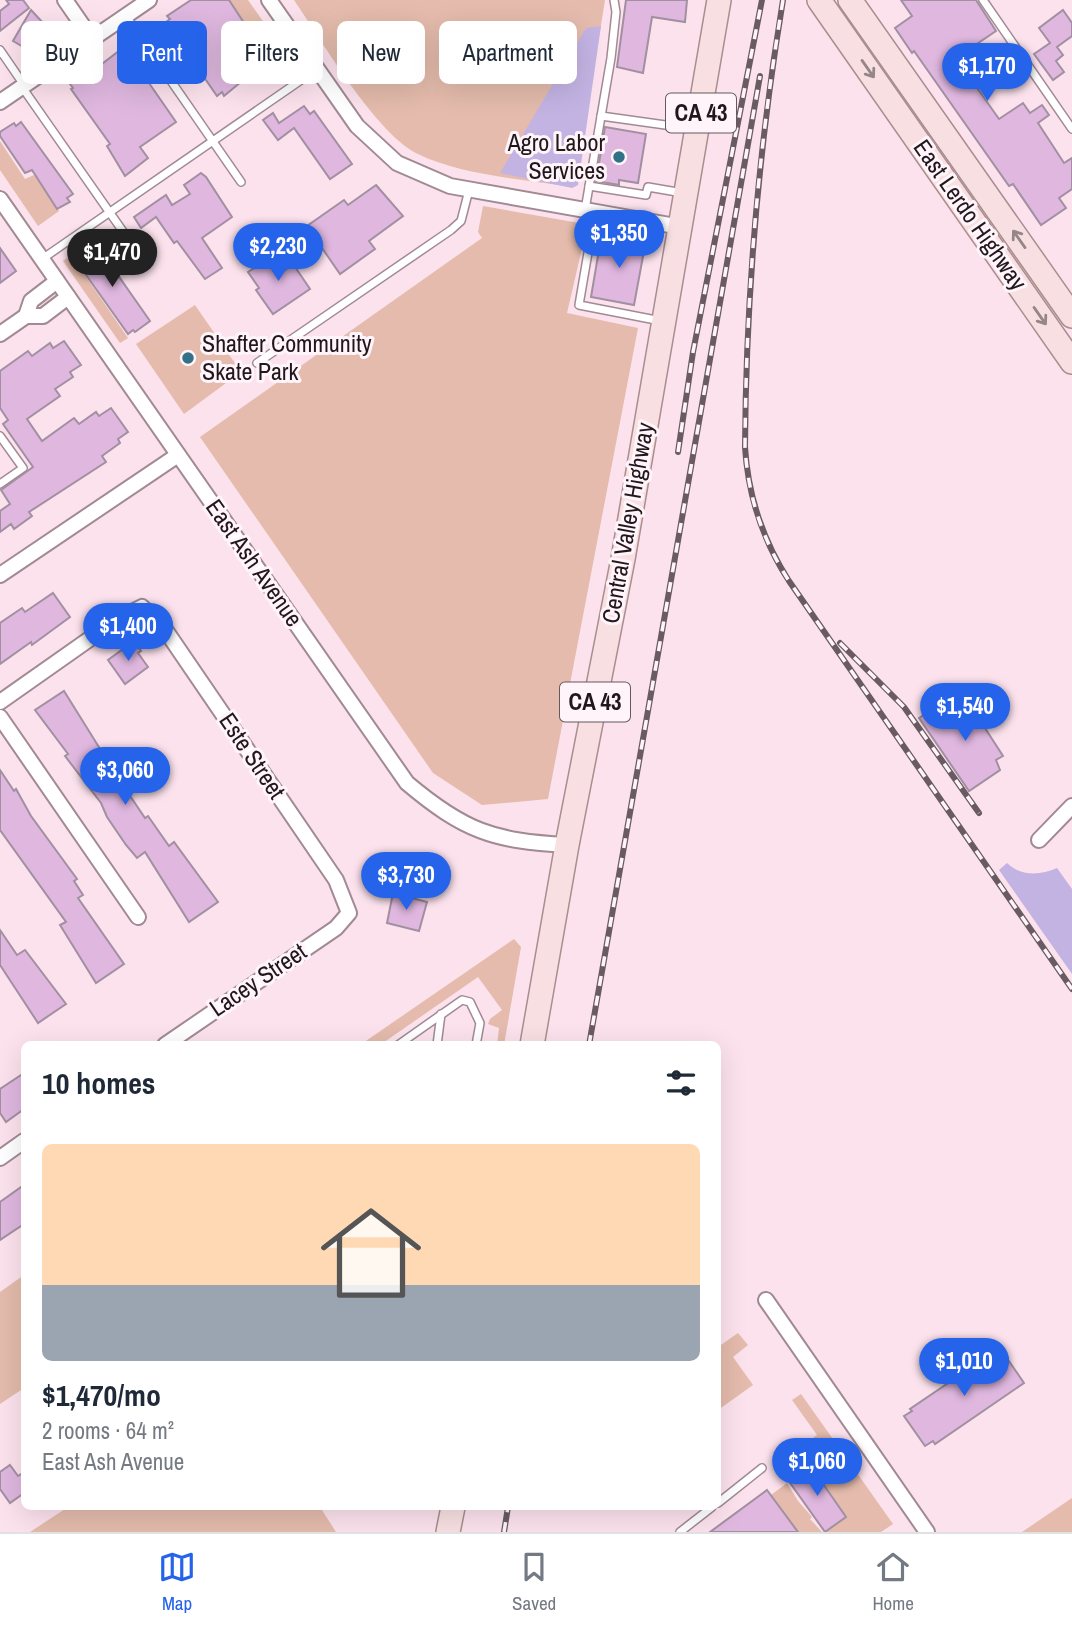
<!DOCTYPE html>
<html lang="en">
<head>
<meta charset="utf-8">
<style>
	body { margin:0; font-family:"Archivo Narrow",sans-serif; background:#f6f6f7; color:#1f2937; height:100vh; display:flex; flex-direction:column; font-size:26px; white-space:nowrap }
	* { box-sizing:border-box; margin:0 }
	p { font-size:23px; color:#747a83 }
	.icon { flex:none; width:38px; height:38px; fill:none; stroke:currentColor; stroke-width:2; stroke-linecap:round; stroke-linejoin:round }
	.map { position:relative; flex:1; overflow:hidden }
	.panel { position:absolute; left:21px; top:1041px; width:700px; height:469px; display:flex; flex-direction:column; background:#fff; border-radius:10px; box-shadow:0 7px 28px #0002 }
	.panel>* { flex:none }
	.hud { position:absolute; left:21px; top:21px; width:700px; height:63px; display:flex; gap:14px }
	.price { position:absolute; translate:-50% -60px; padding:0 16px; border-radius:24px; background:#2563eb; color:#fff; font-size:23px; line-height:46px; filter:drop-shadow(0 2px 4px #0008) }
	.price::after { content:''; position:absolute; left:50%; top:42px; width:21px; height:16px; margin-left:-10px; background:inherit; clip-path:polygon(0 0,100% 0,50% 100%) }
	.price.on { background:#222; color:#fff }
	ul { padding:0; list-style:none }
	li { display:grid; align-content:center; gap:14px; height:371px; padding:0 21px }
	li span { display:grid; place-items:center; height:217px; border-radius:10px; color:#555 }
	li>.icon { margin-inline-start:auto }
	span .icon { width:126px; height:126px; fill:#fffc; stroke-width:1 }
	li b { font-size:30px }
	h2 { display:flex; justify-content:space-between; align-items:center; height:84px; padding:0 21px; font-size:30px }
	.pill { padding:0 24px; border-radius:10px; background:#fff; box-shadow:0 7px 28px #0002; font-size:24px; line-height:63px }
	.pill.on { background:#2563eb; color:#fff }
	.menu { display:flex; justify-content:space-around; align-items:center; height:98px; border-top:2px solid #e0e1e3; background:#fff; font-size:19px; color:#747a83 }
	.menu a { display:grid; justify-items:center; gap:4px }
	.menu .on { color:#2563eb }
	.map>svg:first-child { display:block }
</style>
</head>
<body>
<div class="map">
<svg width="1072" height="1532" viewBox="0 0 1072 1532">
	<rect width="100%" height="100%" fill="#fce2ed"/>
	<g fill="#e4bbac">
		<polygon points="226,0 248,0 288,57 274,67"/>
		<path d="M 294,0 L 605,0 L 575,187 C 528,180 460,175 418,154 C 377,135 321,40 294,0 Z"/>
		<polygon points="0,141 25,179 34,175 59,211 38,226 0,170"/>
		<polygon points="483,206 585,224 587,227 567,313 638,328 548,799 482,805 433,773 200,437 482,238 478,232"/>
		<polygon points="71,255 128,338 120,343 63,261"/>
		<polygon points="195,305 241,372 184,414 136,344"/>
		<polygon points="514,939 521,947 504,1045 497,1045 499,1028 488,1024 490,1019 502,1010 478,977 380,1045 360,1045"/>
		<polygon points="24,1275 24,1388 0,1404 0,1292"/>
		<polygon points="738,1333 748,1345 733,1357 753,1385 718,1410 718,1347"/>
		<polygon points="801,1394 893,1524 881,1532 826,1532 846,1517 811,1463 809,1464 803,1452 805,1444 817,1435 792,1400"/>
		<polygon points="787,1483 798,1501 812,1517 810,1519 822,1532 796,1532 771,1495"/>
		<polygon points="1072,1498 1072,1532 1022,1532"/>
		<polygon points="68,1507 320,1507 336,1532 30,1532"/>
	</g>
	<g fill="#c3b3e3">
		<polygon points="601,26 578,185 572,188 500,173 586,28"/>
		<path d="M 1007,863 C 1021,877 1041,875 1057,868 L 1072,889 L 1072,974 L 999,870 Z"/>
	</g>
	<g fill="#dfb7df" stroke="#a190a1" stroke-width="2">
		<polygon points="6,0 23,0 29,8 0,31 0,11 9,4"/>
		<polygon points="191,0 229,0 271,64 255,75 253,72 224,96 222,92 217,96 166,22 170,19 167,16"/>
		<polygon points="626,0 687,0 685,22 652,17 643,73 617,67"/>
		<polygon points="901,0 976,0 996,31 956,58 999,119 1023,103 1030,113 1042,105 1049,115 1038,123 1064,163 1072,158 1072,189 1059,198 1066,208 1041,225 1013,184 1009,186 914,51 912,53 895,28 912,16"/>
		<polygon points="31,10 44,24 32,44 29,42 25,48 13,41"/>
		<polygon points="1063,10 1072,23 1072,36 1057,47 1063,55 1056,61 1064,72 1053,80 1034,54 1050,43 1039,28"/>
		<polygon points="124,47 176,122 140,147 148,158 125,176 107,146 110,144 71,89 73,88 70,84 87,72 89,74"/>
		<polygon points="304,106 310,114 314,111 352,164 330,179 294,128 278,140 263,120 273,113 279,123"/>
		<polygon points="21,122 73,194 67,198 70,202 57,209 32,170 25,173 0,136 0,132 14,123 16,126"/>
		<polygon points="605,127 646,134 638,183 619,180 619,185 596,181"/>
		<polygon points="201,173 206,177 232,217 202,238 222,268 205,279 177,241 174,243 156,217 141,228 134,217 166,195 172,205 190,194 184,185"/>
		<polygon points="376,185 403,216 369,241 375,249 340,274 322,248 319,250 307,234 311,231 307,226 344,200 348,205"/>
		<polygon points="625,237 646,240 634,305 591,297 601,238 624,242"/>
		<polygon points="94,241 150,321 135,332 133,330 128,334 74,258"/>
		<polygon points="0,248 16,271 0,283"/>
		<polygon points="270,249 285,270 293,264 310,289 273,314 256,290 259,288 248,272 264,262 260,256"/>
		<polygon points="64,341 81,365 70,372 73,377 55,389 60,396 27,419 42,441 74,418 79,424 96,412 99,416 111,408 128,432 118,439 120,443 102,456 106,462 29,512 32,516 14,529 11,524 0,532 0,511 10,504 1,490 33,467 3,424 8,420 0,408 0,371 28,351 32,356 50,343 53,348"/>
		<polygon points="53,593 70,617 32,645 31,642 0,664 0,623 22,608 25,612"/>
		<polygon points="134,641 141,651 138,653 148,667 125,684 108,660"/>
		<polygon points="64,691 102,752 104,750 122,775 118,778 145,818 148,816 169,846 174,842 218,902 189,922 145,852 137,858 126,845 107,817 101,803 65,756 68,754 35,710"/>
		<polygon points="972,695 980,707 974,711 1003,756 996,760 1000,770 969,791 919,718 930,711 936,719"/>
		<polygon points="0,770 14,791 16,789 31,816 77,879 74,881 83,895 78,898 124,964 96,983 60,925 66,922 0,830"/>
		<polygon points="393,893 427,902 419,931 387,923"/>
		<polygon points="0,930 17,955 25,950 66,1004 38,1023 0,965"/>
		<polygon points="24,1073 24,1109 6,1122 0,1113 0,1089"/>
		<polygon points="24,1185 24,1224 0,1240 0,1202"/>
		<polygon points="1000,1348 1024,1383 935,1444 933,1441 925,1446 904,1416 912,1411 910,1409"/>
		<polygon points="10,1465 18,1476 24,1472 24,1493 10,1503 0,1489 0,1472"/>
		<polygon points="810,1465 846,1517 825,1532 788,1480"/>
		<polygon points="767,1490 798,1532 710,1532"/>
	</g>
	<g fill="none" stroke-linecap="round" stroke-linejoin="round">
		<defs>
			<g id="service">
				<polyline points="983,0 1072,129"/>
				<polyline points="126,16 241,182"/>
				<polyline points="0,50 24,85"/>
				<polyline points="22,87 145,263"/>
				<polyline points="601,116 694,129"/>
				<polyline points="589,186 646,195 648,187 683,193"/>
				<polyline points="585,210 611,58 616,12 614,0"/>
				<polyline points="595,212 579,305 661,321"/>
				<polyline points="42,259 317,69"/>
				<polyline points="257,363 451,230 461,221 469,190"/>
				<polyline points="0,436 23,468 0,484"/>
				<polyline points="398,1045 462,1000 470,1002 480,1023 476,1045"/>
				<polyline points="437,1045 441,1014"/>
				<polyline points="718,1503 762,1468"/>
				<polyline points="680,1532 712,1507"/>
			</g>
			<g id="minor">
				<polyline points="65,0 92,39"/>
				<polyline points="269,0 357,126 397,163 450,186 681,227"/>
				<polyline points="0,102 149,0"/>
				<path d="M 0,199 L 407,783 C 464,831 493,841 567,845"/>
				<polyline points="57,281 31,301 26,316 43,316 68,297"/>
				<polyline points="0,334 26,316"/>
				<polyline points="0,575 178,455"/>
				<polyline points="0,702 118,619 142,607 164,628 336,880 349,913 336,928 165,1045"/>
				<polyline points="0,717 138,917"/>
				<polyline points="1039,840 1072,806"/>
				<polyline points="0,1158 24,1141"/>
				<polyline points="766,1300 927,1532"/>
			</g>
			<g id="primary">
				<polyline points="819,0 1072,362"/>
				<polyline points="850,0 1072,316"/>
				<polyline points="532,1045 567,845 623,559 719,0"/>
				<polyline points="448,1532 453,1507"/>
			</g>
		</defs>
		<use href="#service" stroke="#a18a94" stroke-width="10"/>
		<use href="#minor" stroke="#a18a94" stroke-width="18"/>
		<use href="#primary" stroke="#a98d8f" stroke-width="26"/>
		<use href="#service" stroke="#fff" stroke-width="7"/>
		<use href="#minor" stroke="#fff" stroke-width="14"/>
		<use href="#primary" stroke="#f8e0e2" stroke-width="23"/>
		<defs>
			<g id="rail">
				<path d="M 783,0 C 758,151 746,294 745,447 C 748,496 762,539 789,581 L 1072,989"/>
				<polyline points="678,452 693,352 762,0"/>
				<polyline points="840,643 904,707 979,813"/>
				<polyline points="589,1045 760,76"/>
				<polyline points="504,1532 508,1507"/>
			</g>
		</defs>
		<use href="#rail" stroke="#6a5b62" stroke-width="6"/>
		<use href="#rail" stroke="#fff4f9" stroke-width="3.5" stroke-dasharray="10" stroke-linecap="butt"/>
	</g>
	<defs><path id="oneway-shaft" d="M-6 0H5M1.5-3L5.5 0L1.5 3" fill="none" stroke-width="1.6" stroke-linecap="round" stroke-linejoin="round" transform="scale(1.75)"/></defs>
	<g stroke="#978688">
		<use href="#oneway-shaft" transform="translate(868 69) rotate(55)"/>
		<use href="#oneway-shaft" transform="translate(1019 239) rotate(-125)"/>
		<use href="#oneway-shaft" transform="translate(1040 316) rotate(55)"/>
	</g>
	<g fill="#337187" stroke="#fff4f9" stroke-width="2.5">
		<circle cx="619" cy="157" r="7"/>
		<circle cx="188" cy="358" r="7"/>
	</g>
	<g text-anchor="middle" stroke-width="6" stroke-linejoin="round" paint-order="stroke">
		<g fill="#fff4f9" stroke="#63595e" stroke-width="2">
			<rect x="666" y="93.5" width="70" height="39" rx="5"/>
			<rect x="560" y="682.5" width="70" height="39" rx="5"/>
		</g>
		<g font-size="23" font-weight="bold" fill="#20171b">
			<text x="701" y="121">CA 43</text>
			<text x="595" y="710">CA 43</text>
		</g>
		<g font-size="24" fill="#20171b" stroke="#fff4f9" text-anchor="end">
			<text x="605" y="151">Agro Labor<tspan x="605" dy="28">Services</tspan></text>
			<text x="202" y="352" text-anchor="start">Shafter Community<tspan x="202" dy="28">Skate Park</tspan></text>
		</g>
		<g font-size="24" fill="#20171b" stroke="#fff4f9">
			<text transform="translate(970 215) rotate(55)" y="8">East Lerdo Highway</text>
			<text transform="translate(628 523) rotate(-80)" y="8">Central Valley Highway</text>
			<text transform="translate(254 563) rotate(55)" y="8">East Ash Avenue</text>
			<text transform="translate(252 756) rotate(56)" y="8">Este Street</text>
			<text transform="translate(258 980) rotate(-34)" y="8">Lacey Street</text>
		</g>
	</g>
</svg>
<b class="price" style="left:987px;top:103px">$1,170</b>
<b class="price" style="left:619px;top:270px">$1,350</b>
<b class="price" style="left:278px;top:283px">$2,230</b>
<b class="price on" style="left:112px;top:289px">$1,470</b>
<b class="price" style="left:128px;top:663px">$1,400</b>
<b class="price" style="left:965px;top:743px">$1,540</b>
<b class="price" style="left:125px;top:807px">$3,060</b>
<b class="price" style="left:406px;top:912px">$3,730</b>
<b class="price" style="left:964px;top:1398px">$1,010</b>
<b class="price" style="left:817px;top:1498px">$1,060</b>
<div class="hud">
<a class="pill">Buy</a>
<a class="pill on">Rent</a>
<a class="pill">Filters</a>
<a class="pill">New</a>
<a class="pill">Apartment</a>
</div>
<section class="panel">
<h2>10 homes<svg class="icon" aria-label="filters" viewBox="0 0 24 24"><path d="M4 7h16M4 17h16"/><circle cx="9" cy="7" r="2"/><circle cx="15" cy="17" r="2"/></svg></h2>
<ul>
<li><span style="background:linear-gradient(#ffd9b3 65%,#9aa5b1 0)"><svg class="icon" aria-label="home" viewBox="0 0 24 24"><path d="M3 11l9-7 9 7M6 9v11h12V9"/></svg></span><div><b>$1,470/mo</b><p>2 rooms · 64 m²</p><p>East Ash Avenue</p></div></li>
</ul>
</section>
</div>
<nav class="menu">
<a class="on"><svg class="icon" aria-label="map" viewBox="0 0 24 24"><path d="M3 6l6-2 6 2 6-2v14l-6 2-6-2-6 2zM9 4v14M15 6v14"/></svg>Map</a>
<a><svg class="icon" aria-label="saved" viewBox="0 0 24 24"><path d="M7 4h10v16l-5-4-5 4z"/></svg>Saved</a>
<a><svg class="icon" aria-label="home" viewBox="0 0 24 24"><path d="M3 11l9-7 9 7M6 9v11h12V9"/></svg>Home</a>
</nav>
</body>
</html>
